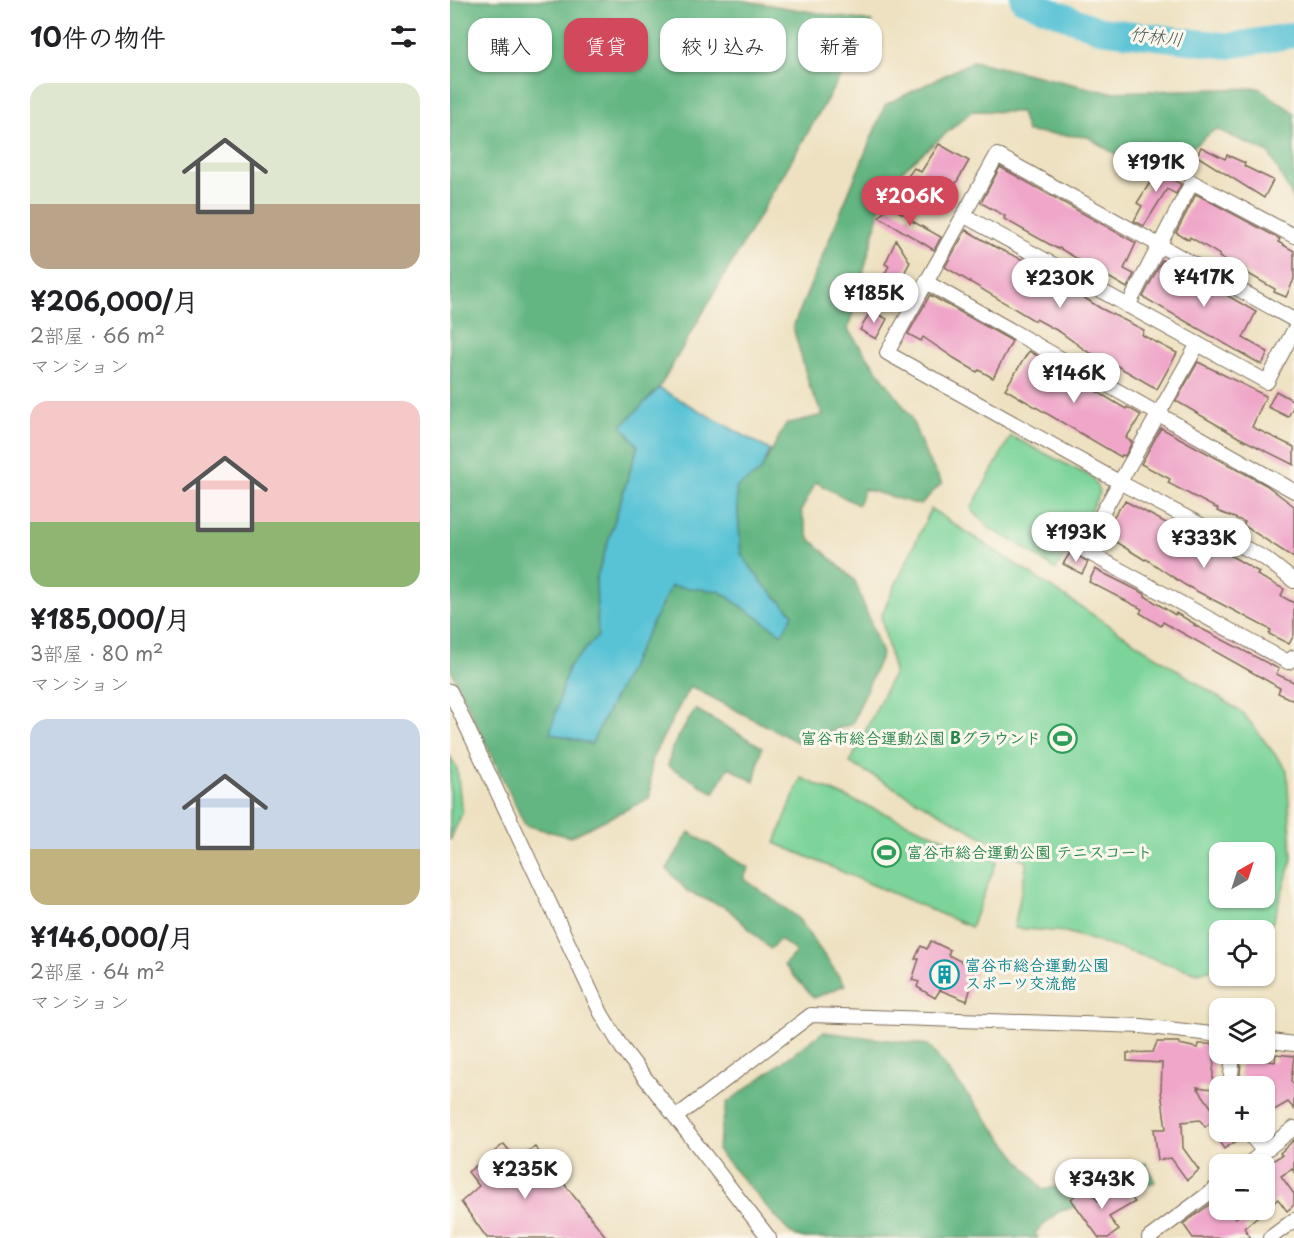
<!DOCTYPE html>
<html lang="ja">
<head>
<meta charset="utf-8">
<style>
	body { margin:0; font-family:"Playpen Sans","Klee One",sans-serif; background:#f6f6f6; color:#202124; height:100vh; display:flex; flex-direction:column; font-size:22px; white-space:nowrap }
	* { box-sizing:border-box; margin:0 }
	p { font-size:20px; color:#757577 }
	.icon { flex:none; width:33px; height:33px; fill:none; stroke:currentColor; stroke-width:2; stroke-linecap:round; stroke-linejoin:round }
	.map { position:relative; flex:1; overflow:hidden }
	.details { display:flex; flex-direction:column; background:#fff; width:450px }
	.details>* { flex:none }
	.guide { position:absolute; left:18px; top:18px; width:570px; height:54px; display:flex; gap:12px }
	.needle { width:39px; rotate:39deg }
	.tools { position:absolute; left:759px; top:842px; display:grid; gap:12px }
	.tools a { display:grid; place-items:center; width:66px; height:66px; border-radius:12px; background:#fff; box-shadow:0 2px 4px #0004; font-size:30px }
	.price { position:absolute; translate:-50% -51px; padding:0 14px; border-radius:21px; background:#fff; color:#222; font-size:20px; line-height:39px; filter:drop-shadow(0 2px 3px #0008) }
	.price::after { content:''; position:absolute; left:50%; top:36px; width:18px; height:14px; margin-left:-9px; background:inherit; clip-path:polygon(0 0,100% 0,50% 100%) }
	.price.active { background:#d1495b; color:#fff }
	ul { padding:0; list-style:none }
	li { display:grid; align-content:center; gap:12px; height:318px; padding:0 30px }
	li span { display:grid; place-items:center; height:186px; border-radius:18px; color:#555 }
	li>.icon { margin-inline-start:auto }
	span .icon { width:108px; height:108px; fill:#fffc; stroke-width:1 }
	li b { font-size:26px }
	h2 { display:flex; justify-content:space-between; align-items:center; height:72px; padding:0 30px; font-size:26px }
	.chip { padding:0 21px; border-radius:18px; background:#fff; box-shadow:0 2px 4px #0004; font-size:21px; line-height:54px }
	.chip.active { background:#d1495b; color:#fff }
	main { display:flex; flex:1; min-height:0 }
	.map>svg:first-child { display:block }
</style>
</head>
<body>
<main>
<section class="details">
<h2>10件の物件<svg class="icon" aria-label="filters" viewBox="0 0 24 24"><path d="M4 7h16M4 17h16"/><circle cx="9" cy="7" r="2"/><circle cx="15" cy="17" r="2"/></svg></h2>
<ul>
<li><span style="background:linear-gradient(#dfe7d0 65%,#b9a48a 0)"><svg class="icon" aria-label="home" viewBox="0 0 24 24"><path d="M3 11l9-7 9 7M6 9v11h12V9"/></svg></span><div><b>¥206,000/月</b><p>2部屋 · 66 m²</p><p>マンション</p></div></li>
<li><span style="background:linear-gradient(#f6c9c9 65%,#8fb573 0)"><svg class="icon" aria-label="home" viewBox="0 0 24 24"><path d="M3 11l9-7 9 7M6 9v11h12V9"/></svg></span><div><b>¥185,000/月</b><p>3部屋 · 80 m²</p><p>マンション</p></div></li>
<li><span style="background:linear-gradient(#c9d6e8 70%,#c2b280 0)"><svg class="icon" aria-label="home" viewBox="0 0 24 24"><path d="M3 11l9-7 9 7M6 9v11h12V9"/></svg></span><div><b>¥146,000/月</b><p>2部屋 · 64 m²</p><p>マンション</p></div></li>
</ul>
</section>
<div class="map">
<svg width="844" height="1238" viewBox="0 0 844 1238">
	<rect width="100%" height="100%" fill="#fbf7ec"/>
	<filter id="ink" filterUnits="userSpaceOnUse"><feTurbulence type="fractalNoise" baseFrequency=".0167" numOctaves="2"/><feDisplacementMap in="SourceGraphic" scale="12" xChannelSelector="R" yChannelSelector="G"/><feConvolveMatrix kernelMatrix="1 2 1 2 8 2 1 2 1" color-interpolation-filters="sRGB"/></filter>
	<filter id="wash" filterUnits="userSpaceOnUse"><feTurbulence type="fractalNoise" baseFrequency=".008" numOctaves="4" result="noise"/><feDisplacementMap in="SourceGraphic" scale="24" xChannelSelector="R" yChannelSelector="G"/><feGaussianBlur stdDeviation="1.35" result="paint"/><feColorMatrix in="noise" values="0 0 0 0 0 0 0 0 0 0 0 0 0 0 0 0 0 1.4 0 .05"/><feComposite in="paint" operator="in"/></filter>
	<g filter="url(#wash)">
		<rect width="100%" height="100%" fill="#eee1c1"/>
		<g fill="#7bd49a" stroke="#5b7f5c" stroke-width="1.5" fill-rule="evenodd">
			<polygon points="561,436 643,478 650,493 606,570 567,543 540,529 521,509"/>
			<path d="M 481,509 L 793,713 L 837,770 L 842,859 L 823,922 L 814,930 L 770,930 L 769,967 L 748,973 L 616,932 L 564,928 L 577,862 L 400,763 L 444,672 L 431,616 ZM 770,852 L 814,852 L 814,897 L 770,897 Z"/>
			<polygon points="0,756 7,769 12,813 0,841"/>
			<polygon points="351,778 547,861 521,927 325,843"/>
		</g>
		<g fill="#64b682" stroke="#507050" stroke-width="1.5">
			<polygon points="0,0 290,0 422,22 209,388 172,426 188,445 146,580 148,636 118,668 141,744 221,586 269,591 332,634 343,614 313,584 291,554 286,487 310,472 336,424 373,415 360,388 343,327 435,105 523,61 657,92 809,88 844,113 844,200 819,153 766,129 703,178 638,137 577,132 571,112 522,111 437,184 398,330 460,415 477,458 492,483 470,505 414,489 408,505 366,482 351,511 359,538 405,581 432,654 402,724 349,743 240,686 201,760 200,798 120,837 75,825 0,668"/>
			<polygon points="245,709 312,747 304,782 279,767 264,793 218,766 222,748"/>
			<polygon points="239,832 299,868 293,878 347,917 395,985 364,998 334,965 346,952 330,939 320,949 277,908 238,892 217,869"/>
			<polygon points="373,1032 478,1045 593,1190 696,1163 705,1182 608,1212 585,1233 588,1238 354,1238 341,1234 267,1150 277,1103"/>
		</g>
		<polygon fill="#59c3d5" stroke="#4a767a" stroke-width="1.5" points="209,388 320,450 310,472 286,488 291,554 313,584 343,614 332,634 269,591 221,586 141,744 100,733 118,668 148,636 146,580 188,446 172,426"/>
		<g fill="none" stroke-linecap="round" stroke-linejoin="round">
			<polyline stroke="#59c3d5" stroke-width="26" points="573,0 650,30 779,46 844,35"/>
		</g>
		<g id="blocks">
			<g fill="#efa6c9">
				<polygon points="489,144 519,161 502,190 504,191 496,205 478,195 479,193 455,180 464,168 471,172"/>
				<polygon points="751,147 775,159 777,155 795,163 794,166 823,180 814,198 747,156"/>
				<polygon points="707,164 725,175 723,180 731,184 726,194 717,189 694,226 684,221 692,206 687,203 701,181 699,180"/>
				<polygon points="550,167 686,243 674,269 684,274 677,288 609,248 608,249 554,219 555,216 531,203"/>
				<polygon points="746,194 830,239 828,242 844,251 844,279 836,297 824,292 825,289 769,257 770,255 740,237 739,240 726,233"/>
				<polygon points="438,206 461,218 460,220 491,237 484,250 429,217"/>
				<polygon points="516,230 547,248 582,264 631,293 630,295 650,308 694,330 692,335 727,353 707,389 657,360 638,352 610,332 586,319 585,321 495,267"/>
				<polygon points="446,240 460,262 450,281 457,285 448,301 427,288 439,266 435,264"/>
				<polygon points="712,260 729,269 730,268 806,312 793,338 818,352 812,365 693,297"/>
				<polygon points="480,295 562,341 543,378 529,370 527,372 504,358 473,337 471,341 458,334"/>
				<polygon points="421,310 437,319 426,339 410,330"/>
				<polygon points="579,351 676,409 677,407 691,415 676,438 682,442 675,456 672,455 671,457 555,389"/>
				<polygon points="748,362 816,396 802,427 844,447 844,465 788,437 726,401"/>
				<polygon points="826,391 844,401 844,405 838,417 818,407"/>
				<polygon points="711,428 816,485 844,506 844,558 793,525 795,522 767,511 768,509 718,483 720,479 691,464"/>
				<polygon points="675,501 731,531 732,529 752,539 809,572 807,575 834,589 831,596 844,603 844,635 839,644 819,634 821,630 735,585 696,559 695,560 651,533"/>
				<polygon points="621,551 638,562 632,574 613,564"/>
				<polygon points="645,569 695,594 695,596 725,615 726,613 745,624 744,625 829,669 826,674 844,682 844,701 828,693 830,688 713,622 711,626 690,613 692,609 639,582"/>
				<polygon points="481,941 500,950 498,955 526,969 517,1001 490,990 485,998 467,987 469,982 462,980 469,959 465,959 471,946 477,949"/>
				<polygon points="707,1042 729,1042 729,1044 748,1048 749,1044 765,1044 762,1089 747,1087 768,1117 755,1127 750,1120 732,1122 733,1148 749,1170 737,1180 721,1158 708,1160 704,1129 716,1129 711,1091 712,1063 677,1061 677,1053 703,1052"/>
				<polygon points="826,1054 844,1056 841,1081 844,1085 844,1109 838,1102 814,1116 814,1082 790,1076 791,1059 792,1057 825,1062"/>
				<polygon points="762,1131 782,1131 788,1140 774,1149"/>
				<polygon points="844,1140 844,1172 842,1169 831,1176 844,1194 844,1205 837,1211 828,1199 794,1228 801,1238 743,1238 733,1224 770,1197 770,1209 780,1209 786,1218 797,1209 814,1209 814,1166 832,1155 830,1153"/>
				<polygon points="54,1144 65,1158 85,1147 157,1238 37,1238 11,1202 29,1186 18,1172"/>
				<polygon points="671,1186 685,1202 659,1217 669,1230 658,1238 649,1238 621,1199 628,1193 641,1192 648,1201"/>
			</g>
		</g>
	</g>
	<g filter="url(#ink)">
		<use href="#blocks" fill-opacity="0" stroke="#7a6a57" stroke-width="1.5"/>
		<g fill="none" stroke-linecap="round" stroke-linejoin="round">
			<defs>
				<g id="minor">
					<polyline points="513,215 817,382 844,330"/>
					<polyline points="476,282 844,491"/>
					<polyline points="678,306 742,182 844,236"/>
					<polyline points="844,320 547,155 437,353 669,482 816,559 844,581"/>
					<polyline points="748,344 632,549 838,662 844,657"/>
					<polyline points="0,691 151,1013 172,1048 319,1238"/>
					<polyline points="814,1040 844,1044"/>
					<polyline points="780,1086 783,1053"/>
					<polyline points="226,1117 361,1015 691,1026 770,1035"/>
					<polyline points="797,1131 814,1152"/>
					<polyline points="798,1164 844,1128"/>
					<polyline points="699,1238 770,1185"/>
					<polyline points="820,1238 844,1220"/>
				</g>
			</defs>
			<use href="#minor" stroke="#7a6a57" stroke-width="16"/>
			<use href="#minor" stroke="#fff" stroke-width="14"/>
		</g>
	</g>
	<defs>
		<symbol id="stadium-ring" viewBox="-11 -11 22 22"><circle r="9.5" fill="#fbf7ec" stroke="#2e9e5b" stroke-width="1.5"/><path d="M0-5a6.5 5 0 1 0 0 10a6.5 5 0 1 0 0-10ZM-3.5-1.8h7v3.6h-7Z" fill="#2e9e5b"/></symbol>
		<symbol id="building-ring" viewBox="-11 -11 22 22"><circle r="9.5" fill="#fbf7ec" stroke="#0f9aa8" stroke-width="1.5"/><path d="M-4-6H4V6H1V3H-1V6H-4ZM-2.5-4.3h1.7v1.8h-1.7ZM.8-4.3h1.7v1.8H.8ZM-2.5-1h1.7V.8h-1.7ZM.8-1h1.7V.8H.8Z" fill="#0f9aa8"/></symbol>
	</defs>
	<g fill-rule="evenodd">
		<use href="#stadium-ring" x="596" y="722" width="33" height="33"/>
		<use href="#stadium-ring" x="420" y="836" width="33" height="33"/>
		<use href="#building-ring" x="478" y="958" width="33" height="33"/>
	</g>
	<g text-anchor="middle" stroke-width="6" stroke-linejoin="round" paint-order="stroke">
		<g font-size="16" font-weight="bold" fill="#27864d" stroke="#fbf7ec" text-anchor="end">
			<text x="591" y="744">富谷市総合運動公園 Bグラウンド</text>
			<text x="457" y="858" text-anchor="start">富谷市総合運動公園 テニスコート</text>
		</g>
		<g font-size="16" font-weight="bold" fill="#0d838f" stroke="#fbf7ec" text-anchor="start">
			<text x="515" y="971">富谷市総合運動公園<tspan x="515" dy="18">スポーツ交流館</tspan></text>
		</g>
		<g font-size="18" font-style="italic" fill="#445855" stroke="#fbf7ec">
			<text transform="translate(706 37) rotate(7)" y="6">竹林川</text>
		</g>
	</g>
</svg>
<div class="tools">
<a><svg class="needle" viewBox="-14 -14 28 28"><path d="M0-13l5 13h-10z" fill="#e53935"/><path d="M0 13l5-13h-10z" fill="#757577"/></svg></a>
<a><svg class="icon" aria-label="locate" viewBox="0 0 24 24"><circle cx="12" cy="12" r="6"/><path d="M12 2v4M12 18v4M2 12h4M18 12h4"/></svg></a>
<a><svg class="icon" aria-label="layers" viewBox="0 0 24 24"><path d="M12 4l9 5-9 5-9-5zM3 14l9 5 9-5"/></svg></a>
<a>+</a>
<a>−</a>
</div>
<b class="price" style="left:706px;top:193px">¥191K</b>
<b class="price active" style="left:460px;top:227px">¥206K</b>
<b class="price" style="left:754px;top:308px">¥417K</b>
<b class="price" style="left:610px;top:309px">¥230K</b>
<b class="price" style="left:424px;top:324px">¥185K</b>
<b class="price" style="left:624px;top:404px">¥146K</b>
<b class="price" style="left:626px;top:563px">¥193K</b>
<b class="price" style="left:754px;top:569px">¥333K</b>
<b class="price" style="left:75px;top:1200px">¥235K</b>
<b class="price" style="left:652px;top:1210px">¥343K</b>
<div class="guide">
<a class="chip">購入</a>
<a class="chip active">賃貸</a>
<a class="chip">絞り込み</a>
<a class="chip">新着</a>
</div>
</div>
</main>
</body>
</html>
